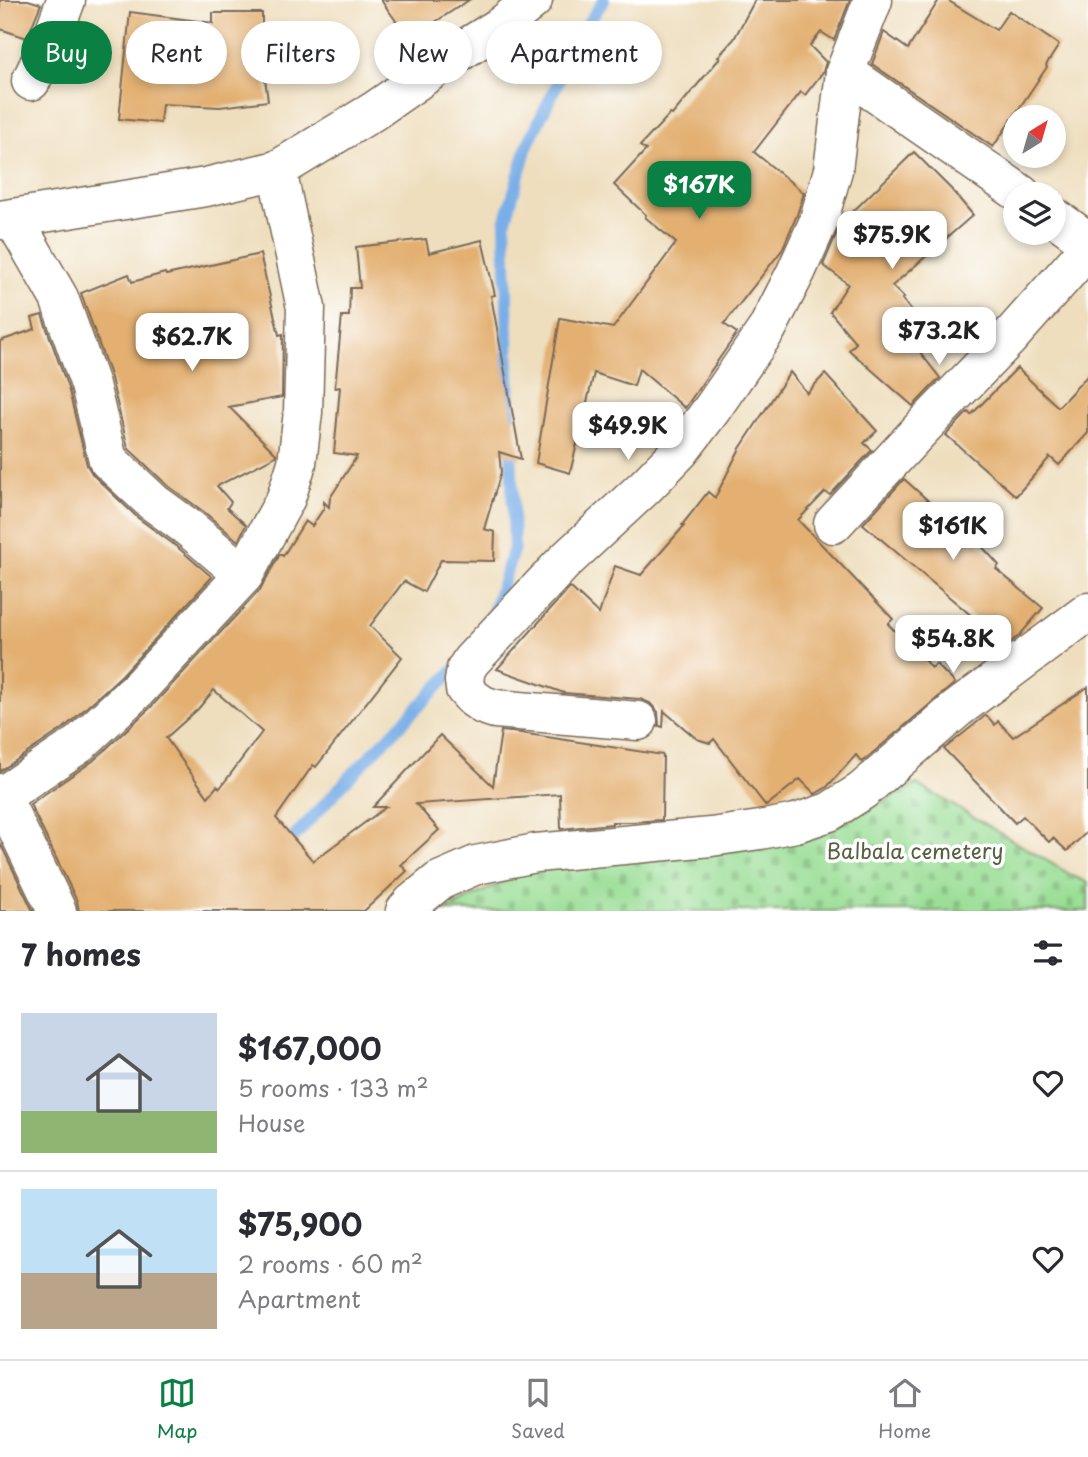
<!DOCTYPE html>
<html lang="en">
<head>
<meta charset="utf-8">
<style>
	body { margin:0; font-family:"Playpen Sans",sans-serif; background:#f2f2f3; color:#2b2b33; height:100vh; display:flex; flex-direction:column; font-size:26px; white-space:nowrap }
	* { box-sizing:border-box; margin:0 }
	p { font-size:23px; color:#7c7c81 }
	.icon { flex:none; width:38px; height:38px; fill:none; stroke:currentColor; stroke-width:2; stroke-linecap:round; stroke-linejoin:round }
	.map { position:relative; height:911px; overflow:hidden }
	.panel { display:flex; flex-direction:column; background:#fff; flex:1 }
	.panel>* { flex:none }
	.guide { position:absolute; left:21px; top:21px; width:700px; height:63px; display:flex; gap:14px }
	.needle { width:46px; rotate:37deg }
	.controls { position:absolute; left:1003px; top:105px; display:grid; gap:14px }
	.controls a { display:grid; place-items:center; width:63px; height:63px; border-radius:50%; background:#fff; box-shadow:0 4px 10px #0003; font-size:35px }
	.price { position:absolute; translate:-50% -60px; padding:0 16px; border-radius:14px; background:#fff; color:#222; font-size:23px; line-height:46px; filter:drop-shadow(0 2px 4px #0008) }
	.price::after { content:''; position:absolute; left:50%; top:42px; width:21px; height:16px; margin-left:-10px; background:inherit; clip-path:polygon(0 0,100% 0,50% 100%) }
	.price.selected { background:#0b8043; color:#fff }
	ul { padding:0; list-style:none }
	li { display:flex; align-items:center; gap:21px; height:175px; padding:0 21px }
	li+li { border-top:2px solid #e1e1e2 }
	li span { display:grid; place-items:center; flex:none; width:196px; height:140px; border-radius:0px; color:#555 }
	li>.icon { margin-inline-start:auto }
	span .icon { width:84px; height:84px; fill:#fffc; stroke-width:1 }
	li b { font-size:30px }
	h2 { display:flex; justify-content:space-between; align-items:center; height:84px; padding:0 21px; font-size:30px }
	.pill { padding:0 24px; border-radius:32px; background:#fff; box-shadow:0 4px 10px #0003; font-size:24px; line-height:63px }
	.pill.selected { background:#0b8043; color:#fff }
	.dock { display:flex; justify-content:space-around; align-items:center; height:98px; border-top:2px solid #e1e1e2; background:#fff; font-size:19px; color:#7c7c81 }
	.dock a { display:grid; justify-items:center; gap:4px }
	.dock .selected { color:#0b8043 }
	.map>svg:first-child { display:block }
</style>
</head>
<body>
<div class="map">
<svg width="1088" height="911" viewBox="0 0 1088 911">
	<defs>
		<pattern id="cemetery-stones" width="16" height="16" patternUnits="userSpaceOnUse" patternTransform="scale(1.75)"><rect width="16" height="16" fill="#9bde96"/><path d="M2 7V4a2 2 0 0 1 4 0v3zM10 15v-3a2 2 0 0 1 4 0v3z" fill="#86bf81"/></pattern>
	</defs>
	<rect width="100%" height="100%" fill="#fff"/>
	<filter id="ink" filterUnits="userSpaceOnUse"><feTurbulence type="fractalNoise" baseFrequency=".0143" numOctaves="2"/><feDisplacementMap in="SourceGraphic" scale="14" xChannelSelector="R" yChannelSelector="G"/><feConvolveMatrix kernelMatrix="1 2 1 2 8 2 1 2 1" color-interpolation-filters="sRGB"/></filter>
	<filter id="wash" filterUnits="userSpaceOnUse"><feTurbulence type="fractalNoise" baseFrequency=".00686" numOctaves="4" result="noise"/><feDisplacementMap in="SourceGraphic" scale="28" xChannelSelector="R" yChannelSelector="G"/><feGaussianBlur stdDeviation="1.57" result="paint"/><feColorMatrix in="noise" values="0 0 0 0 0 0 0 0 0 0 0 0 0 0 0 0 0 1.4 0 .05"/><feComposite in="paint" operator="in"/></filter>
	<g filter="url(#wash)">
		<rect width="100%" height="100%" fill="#eedebe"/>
		<polygon fill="url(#cemetery-stones)" stroke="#6b845a" stroke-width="2" points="917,784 1073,876 1088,883 1088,911 443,911 570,850 811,839"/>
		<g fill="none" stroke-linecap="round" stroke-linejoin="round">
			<g stroke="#79aee7" stroke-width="12">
				<polyline points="510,415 505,223 527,146 584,29 604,0"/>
				<polyline points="489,624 514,548 511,440"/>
				<polyline points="282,850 344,783 456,668"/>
			</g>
		</g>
		<g id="blocks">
			<g fill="#e3b072" fill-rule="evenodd">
				<polygon points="0,0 28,0 41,4 27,38 0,29"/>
				<polygon points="381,0 469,0 409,39"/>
				<polygon points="755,0 850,0 834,40 821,32 810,46 826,62 823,72 805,95 801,92 754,152 804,193 797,215 782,250 724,324 737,333 685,408 639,369 634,386 594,373 570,473 536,463 560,318 613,328 676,243 645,217 646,215 614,185 646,150 640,146 670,114 672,115 720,58 718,57 734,39"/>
				<polygon points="939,0 947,0 996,30 1009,11 1059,45 1046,65 1047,67 993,147 872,64 884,32 908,49"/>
				<polygon points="130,12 213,23 213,13 262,13 262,56 268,101 220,107 162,104 160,123 119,119"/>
				<polygon points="914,152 951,189 973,215 892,286 904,298 902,299 931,335 916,347 940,378 913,406 849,350 856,343 830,312 848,284 823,265 841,223"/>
				<path d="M 426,239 L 429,253 L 482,240 L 495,295 L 491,296 L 521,459 L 499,452 L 501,472 L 484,529 L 495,532 L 494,561 L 441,560 L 424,592 L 404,581 L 370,626 L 402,657 L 316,767 L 313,765 L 276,818 L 313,861 L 386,807 L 373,807 L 440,735 L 493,786 L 501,731 L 521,733 L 663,755 L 662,820 L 631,822 L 612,822 L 612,824 L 561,829 L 560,794 L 416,804 L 439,830 L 401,865 L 407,871 L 364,911 L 79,911 L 77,901 L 30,804 L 93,761 L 152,706 L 260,590 L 280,554 L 283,556 L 305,521 L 312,526 L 324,508 L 324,502 L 329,507 L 330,498 L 357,456 L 334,453 L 340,387 L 335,388 L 342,316 L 349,316 L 350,288 L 360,288 L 356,247 ZM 214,690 L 262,732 L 220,788 L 217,786 L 208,797 L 166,738 L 198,709 Z"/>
				<polygon points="260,254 279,335 283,334 282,397 229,407 276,454 276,456 217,486 231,502 227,508 246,525 238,541 204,512 167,485 128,448 111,378 81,293 129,274 132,282 165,273 166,275"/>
				<polygon points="42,315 69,391 87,465 93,475 138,518 176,546 212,577 122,675 64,728 0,771 0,341 35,329 32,318"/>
				<polygon points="1017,368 1058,407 1088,375 1088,433 1059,465 1050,457 1016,496 946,435 968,412 971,415"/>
				<polygon points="790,372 807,393 825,374 877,431 864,443 872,450 830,495 825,492 798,520 893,619 888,624 932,668 936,664 955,683 862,762 856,755 827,787 815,794 800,779 766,806 714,739 710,743 697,739 664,711 663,727 659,726 658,712 650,703 640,699 564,693 497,669 570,587 599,614 615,566 641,575 684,526 682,525 708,492 715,498 739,450"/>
				<polygon points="904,479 943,514 947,508 999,565 996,569 1043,608 1019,636 1006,645 863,524"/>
				<polygon points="1088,687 1088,831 1067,851 1053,838 1049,842 1023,816 1015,823 944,749 986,715 995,725 998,721 1013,737"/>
				<polygon points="0,843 33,911 0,911"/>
			</g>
		</g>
	</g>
	<g filter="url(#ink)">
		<use href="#blocks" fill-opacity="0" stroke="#7a6956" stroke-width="2"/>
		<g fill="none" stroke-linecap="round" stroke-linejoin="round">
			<defs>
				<g id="minor">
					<polyline points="845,72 1021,194"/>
					<polyline points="31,81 55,30 66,0"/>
					<polyline points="1054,217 1088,241"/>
					<polyline points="13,218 59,298 90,385 108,460 153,502 190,529 244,575"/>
					<polyline points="0,220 206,187 277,170 374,111 453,56 501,26 533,0"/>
					<polyline points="833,524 921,429 1007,340 1088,249"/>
					<polyline points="638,721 495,709 483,705 473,698 465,689 464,681 466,669 471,661 564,562 646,486 680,451 712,409 767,329 796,272 818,223 833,170 845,72 873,0"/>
					<polyline points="0,793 57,911"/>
					<polyline points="2,796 78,745 137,690 244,575 286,498 297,463 303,412 306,308 277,170"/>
					<polyline points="405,911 412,903 439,881 476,865 536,853 711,837 760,830 796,823 829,812 862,791 957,709 1088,612"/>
				</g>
			</defs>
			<use href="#minor" stroke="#7a6956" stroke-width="41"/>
			<use href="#minor" stroke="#fff" stroke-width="38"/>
		</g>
	</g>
	<g text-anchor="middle" stroke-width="7" stroke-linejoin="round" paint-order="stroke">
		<g font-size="21" fill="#586042" stroke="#fff">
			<text x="915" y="859">Balbala cemetery</text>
		</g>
	</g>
</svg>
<div class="controls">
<a><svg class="needle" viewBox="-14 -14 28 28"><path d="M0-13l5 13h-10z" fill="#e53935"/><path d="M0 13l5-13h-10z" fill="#7c7c81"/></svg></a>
<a><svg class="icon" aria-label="layers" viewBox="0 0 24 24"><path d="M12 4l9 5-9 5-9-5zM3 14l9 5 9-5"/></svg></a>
</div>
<b class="price selected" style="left:699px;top:221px">$167K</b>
<b class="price" style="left:892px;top:271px">$75.9K</b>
<b class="price" style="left:939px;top:367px">$73.2K</b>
<b class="price" style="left:192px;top:373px">$62.7K</b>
<b class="price" style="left:628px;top:462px">$49.9K</b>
<b class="price" style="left:953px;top:562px">$161K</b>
<b class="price" style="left:953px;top:675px">$54.8K</b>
<div class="guide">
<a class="pill selected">Buy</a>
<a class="pill">Rent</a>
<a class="pill">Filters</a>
<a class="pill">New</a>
<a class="pill">Apartment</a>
</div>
</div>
<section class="panel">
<h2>7 homes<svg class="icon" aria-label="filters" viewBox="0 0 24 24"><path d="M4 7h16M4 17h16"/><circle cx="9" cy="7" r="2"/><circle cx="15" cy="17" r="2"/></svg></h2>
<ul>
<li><span style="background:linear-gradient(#c9d6e8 70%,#8fb573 0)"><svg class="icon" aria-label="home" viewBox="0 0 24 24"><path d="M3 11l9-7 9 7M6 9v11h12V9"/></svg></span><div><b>$167,000</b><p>5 rooms · 133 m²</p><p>House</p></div><svg class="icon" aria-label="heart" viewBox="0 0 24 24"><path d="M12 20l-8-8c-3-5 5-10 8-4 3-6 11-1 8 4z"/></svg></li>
<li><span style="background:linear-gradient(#bfe0f5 60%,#b9a48a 0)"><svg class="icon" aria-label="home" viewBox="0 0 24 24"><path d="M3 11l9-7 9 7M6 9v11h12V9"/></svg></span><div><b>$75,900</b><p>2 rooms · 60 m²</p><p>Apartment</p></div><svg class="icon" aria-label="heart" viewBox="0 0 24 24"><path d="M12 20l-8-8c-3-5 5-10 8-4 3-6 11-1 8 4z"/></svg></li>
</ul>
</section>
<nav class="dock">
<a class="selected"><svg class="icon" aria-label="map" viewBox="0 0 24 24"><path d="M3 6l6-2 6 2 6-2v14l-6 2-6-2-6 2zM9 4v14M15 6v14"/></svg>Map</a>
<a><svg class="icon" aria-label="saved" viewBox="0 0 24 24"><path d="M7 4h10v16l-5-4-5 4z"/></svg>Saved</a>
<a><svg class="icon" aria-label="home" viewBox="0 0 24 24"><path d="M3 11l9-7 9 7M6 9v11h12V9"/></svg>Home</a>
</nav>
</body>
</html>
